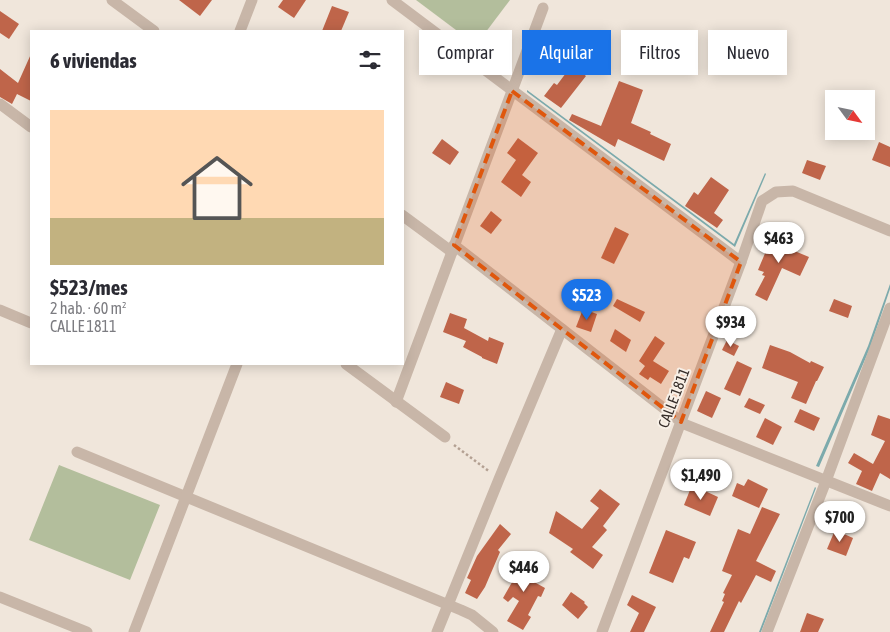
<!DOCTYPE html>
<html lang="es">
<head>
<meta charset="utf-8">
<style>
	body { margin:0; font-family:"Asap Condensed",sans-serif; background:#f2f2f3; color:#2b2b33; height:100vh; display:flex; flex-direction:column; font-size:19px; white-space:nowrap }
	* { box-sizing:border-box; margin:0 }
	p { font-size:16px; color:#7c7c81 }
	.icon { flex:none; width:28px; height:28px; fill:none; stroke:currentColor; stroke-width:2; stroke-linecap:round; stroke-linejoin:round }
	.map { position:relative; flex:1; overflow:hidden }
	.details { position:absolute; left:30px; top:30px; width:374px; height:335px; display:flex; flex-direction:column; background:#fff; border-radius:0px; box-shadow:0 2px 12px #0003 }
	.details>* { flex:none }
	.guide { position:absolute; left:419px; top:30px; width:396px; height:45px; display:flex; gap:10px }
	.needle { width:32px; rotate:123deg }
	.tools { position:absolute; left:825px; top:90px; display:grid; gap:10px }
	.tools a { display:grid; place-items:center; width:50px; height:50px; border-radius:0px; background:#fff; box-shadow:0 2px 12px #0003; font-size:25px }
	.price { position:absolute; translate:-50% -42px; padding:0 11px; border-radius:18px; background:#fff; color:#222; font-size:16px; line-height:32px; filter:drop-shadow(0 1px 2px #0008) }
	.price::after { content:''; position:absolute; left:50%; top:30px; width:15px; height:11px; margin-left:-8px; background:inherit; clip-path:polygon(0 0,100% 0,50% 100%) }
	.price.selected { background:#1a73e8; color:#fff }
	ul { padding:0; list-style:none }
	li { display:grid; align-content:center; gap:10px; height:265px; padding:0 20px }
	li span { display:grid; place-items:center; height:155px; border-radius:0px; color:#555 }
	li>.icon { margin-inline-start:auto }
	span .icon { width:90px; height:90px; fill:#fffc; stroke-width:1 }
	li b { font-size:21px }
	h2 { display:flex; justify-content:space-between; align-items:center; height:60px; padding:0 20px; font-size:21px }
	.pill { padding:0 18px; border-radius:0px; background:#fff; box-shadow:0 2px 12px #0003; font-size:18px; line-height:45px }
	.pill.selected { background:#1a73e8; color:#fff }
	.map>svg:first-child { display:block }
</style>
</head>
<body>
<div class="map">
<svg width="890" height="632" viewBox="0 0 890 632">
	<rect width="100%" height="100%" fill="#f0e6db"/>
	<g fill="#b3be9c">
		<polygon points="416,0 510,0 476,45"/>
		<polygon points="59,465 160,505 130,580 29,540"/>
	</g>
	<g fill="#7caaac">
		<polygon points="527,90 734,244 765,173 766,174 735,247 527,92"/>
		<polygon points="890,284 890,289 870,348 819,467 816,466 868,346"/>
		<polygon points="815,487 816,488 761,632 759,632"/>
	</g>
	<g fill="#bf654a">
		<polygon points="179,0 212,0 200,16"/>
		<polygon points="283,0 306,0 294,18 278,7"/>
		<polygon points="332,6 349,12 341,31 322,31"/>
		<polygon points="0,11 19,24 9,39 0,33"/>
		<polygon points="31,54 31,101 17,94 12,104 0,97 0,69 18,83"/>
		<polygon points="572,65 586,76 561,108 544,96 554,83 557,85"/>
		<polygon points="619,81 643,90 631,123 651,132 650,134 671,144 664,161 618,139 615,147 569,120 572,114 601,126"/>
		<polygon points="518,138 538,153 522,175 531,182 521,197 501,182 516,160 507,153"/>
		<polygon points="442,139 459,152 450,165 432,153"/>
		<polygon points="879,142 890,147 890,167 872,160"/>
		<polygon points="807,160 826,166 820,180 802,173"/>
		<polygon points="711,177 729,190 714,213 723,220 717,228 685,206 694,192 698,195"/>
		<polygon points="491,211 502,220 491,234 480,226"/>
		<polygon points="615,227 629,234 614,264 601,258"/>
		<polygon points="774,232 789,238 785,247 809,257 800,276 782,268 767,301 755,295 765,276 762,275 764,272 758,270"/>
		<polygon points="617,299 645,312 640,322 613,306"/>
		<polygon points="834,299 852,306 848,318 829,311"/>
		<polygon points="583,309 597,314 591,332 576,327"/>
		<polygon points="450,313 467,319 464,328 488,341 489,337 504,343 497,364 482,358 482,357 463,347 466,341 443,332"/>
		<polygon points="615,329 631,340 626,352 610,341"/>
		<polygon points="655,336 665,343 653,361 669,371 661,384 650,377 648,380 639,374 645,366 639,361"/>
		<polygon points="727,340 739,346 734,356 722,350"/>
		<polygon points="770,345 790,352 810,363 811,361 824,367 817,381 816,381 806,404 791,398 798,382 762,368"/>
		<polygon points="737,361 752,368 740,396 724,389"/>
		<polygon points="446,382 464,390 459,404 440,397"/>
		<polygon points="706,391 721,398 712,418 697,411"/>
		<polygon points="749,398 765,405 760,414 744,407"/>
		<polygon points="800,409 820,418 814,431 794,422"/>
		<polygon points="878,415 890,419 890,479 880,473 872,491 856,484 862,471 848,463 854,453 873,464 885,441 871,435"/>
		<polygon points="765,418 782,427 773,445 756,437"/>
		<polygon points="748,479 768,489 759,508 732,496 737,483 744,486"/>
		<polygon points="692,485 718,497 710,516 684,505"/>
		<polygon points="600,489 620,504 603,526 607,530 592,547 603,555 593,569 570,552 573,549 549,533 556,511 582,529 599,508 590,501"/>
		<polygon points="762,507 780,514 756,561 776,571 771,582 756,575 741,603 739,601 724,632 710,632 724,602 722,601 725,594 723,593 732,575 722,571 738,529 750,534"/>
		<polygon points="500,524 511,534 498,550 500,552 485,587 477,599 465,593 471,580 467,578 477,556"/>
		<polygon points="666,530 696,542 689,559 684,557 673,583 649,573"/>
		<polygon points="835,530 853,538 846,556 827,549"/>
		<polygon points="528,554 539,563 527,578 545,588 541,597 538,596 528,615 531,617 523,630 507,621 519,601 513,597 508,602 503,598 515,577 512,574"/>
		<polygon points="571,592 585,602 584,603 588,607 578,619 562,605"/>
		<polygon points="632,595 656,607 644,632 630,632 639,613 627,605"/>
		<polygon points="807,613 824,619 818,632 800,632"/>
	</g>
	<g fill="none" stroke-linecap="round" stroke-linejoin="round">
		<polyline stroke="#b3a092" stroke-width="2.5" stroke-dasharray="2.5 2.5" stroke-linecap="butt" points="454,445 490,472"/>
		<g stroke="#c8b6a8" stroke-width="11">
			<polyline points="112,0 154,31"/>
			<polyline points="392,0 741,262"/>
			<polyline points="240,31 252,0"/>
			<polyline points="0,104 31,127"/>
			<polyline points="402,215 452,252"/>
			<polyline points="454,245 684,424 890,506"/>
			<polyline points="0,310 31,323"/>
			<polyline points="346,364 445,437"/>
			<polyline points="396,402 543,8"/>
			<polyline points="77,452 461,610 472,615 493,632"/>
			<polyline points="0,597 87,632"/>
			<polyline points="134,632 237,364"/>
			<polyline points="437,632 499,479 562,329"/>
			<polyline points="602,632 741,262 762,201 776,192 793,191 890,231"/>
			<polyline points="767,632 826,481 890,308"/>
		</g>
	</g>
	<path fill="#df570d" fill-opacity="0.2" stroke="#df570d" stroke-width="4" stroke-dasharray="10 6" stroke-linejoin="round" d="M 512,91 L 741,262 L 681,422 L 454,245 Z"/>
	<g text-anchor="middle" stroke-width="4" stroke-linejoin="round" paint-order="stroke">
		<g font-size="15" fill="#352c28" stroke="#f8f0e7">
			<text transform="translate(674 398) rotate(-69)" y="5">CALLE 1811</text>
		</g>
	</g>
</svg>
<div class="tools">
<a><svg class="needle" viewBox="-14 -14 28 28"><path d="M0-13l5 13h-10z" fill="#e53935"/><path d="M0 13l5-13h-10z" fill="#7c7c81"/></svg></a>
</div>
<b class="price" style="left:779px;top:264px">$463</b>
<b class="price selected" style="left:587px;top:321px">$523</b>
<b class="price" style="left:731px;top:348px">$934</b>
<b class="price" style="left:701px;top:501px">$1,490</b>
<b class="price" style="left:840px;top:543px">$700</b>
<b class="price" style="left:524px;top:593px">$446</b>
<div class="guide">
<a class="pill">Comprar</a>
<a class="pill selected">Alquilar</a>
<a class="pill">Filtros</a>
<a class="pill">Nuevo</a>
</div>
<section class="details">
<h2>6 viviendas<svg class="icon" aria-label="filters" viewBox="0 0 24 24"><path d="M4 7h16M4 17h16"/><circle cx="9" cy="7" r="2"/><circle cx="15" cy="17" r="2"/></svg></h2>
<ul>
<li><span style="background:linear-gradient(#ffd9b3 70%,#c2b280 0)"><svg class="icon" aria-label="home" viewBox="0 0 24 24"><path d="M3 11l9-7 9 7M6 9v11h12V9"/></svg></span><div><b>$523/mes</b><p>2 hab. · 60 m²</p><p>CALLE 1811</p></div></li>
</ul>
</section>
</div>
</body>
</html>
